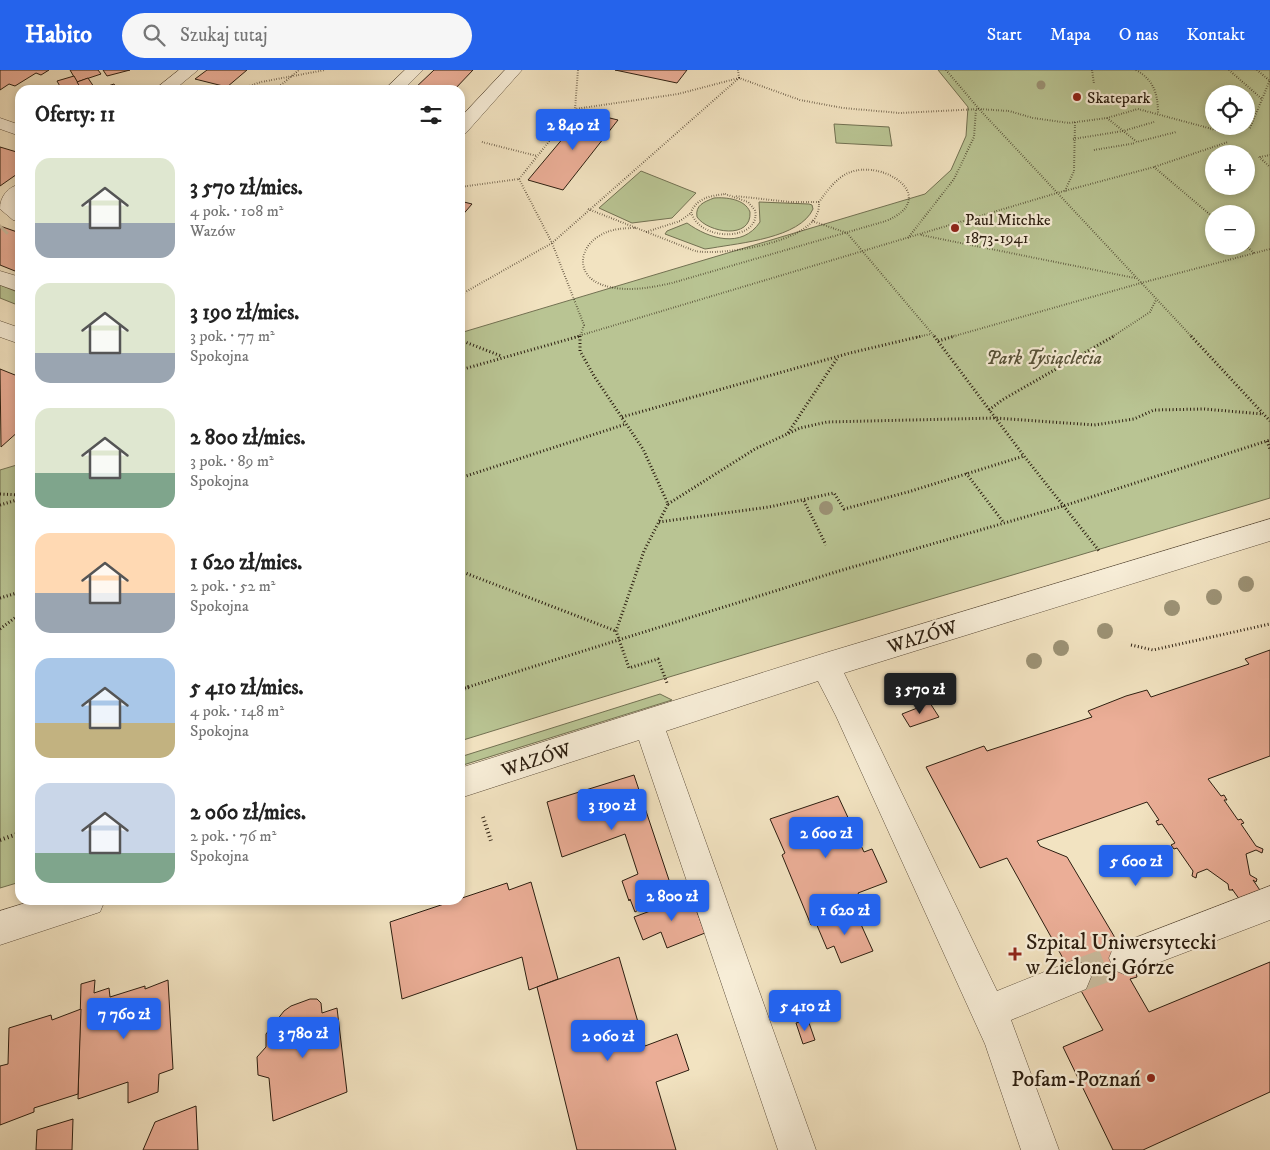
<!DOCTYPE html>
<html lang="pl">
<head>
<meta charset="utf-8">
<style>
	body { margin:0; font-family:"IM FELL DW Pica",serif; background:#f6f6f6; color:#222; height:100vh; display:flex; flex-direction:column; font-size:19px; white-space:nowrap }
	* { box-sizing:border-box; margin:0 }
	p { font-size:16px; color:#767676 }
	.icon { flex:none; width:28px; height:28px; fill:none; stroke:currentColor; stroke-width:2; stroke-linecap:round; stroke-linejoin:round }
	.map { position:relative; flex:1; overflow:hidden }
	.side { position:absolute; left:15px; top:15px; width:450px; height:820px; display:flex; flex-direction:column; background:#fff; border-radius:15px; box-shadow:0 2px 8px #0003 }
	.side>* { flex:none }
	.fabs { position:absolute; left:1205px; top:15px; display:grid; gap:10px }
	.fabs a { display:grid; place-items:center; width:50px; height:50px; border-radius:50%; background:#fff; box-shadow:0 2px 8px #0003; font-size:25px }
	.price { position:absolute; translate:-50% -42px; padding:0 11px; border-radius:5px; background:#2563eb; color:#fff; font-size:16px; line-height:32px; filter:drop-shadow(0 1px 2px #0008) }
	.price::after { content:''; position:absolute; left:50%; top:30px; width:15px; height:11px; margin-left:-8px; background:inherit; clip-path:polygon(0 0,100% 0,50% 100%) }
	.price.current { background:#222; color:#fff }
	ul { padding:0; list-style:none }
	li { display:flex; align-items:center; gap:15px; height:125px; padding:0 20px }
	li span { display:grid; place-items:center; flex:none; width:140px; height:100px; border-radius:15px; color:#555 }
	li>.icon { margin-inline-start:auto }
	span .icon { width:60px; height:60px; fill:#fffc; stroke-width:1 }
	li b { font-size:21px }
	h2 { display:flex; justify-content:space-between; align-items:center; height:60px; padding:0 20px; font-size:21px }
	header { display:flex; align-items:center; gap:30px; box-sizing:border-box; height:70px; padding:0 25px; background:#2563eb; color:#fff }
	header strong { font-size:24px }
	nav { display:flex; gap:28px; margin-inline-start:auto; font-size:18px }
	.search { width:350px; height:45px; background:#f6f6f6; display:flex; align-items:center; gap:12px; box-sizing:border-box; padding:0 18px; border-radius:28px; color:#767676; font-size:19px }
	.map>svg:first-child { display:block }
</style>
</head>
<body>
<header>
<strong>Habito</strong>
<div class="search"><svg class="icon" aria-label="search" viewBox="0 0 24 24"><circle cx="10" cy="10" r="6"/><path d="M15 15l6 6"/></svg>Szukaj tutaj</div>
<nav><a>Start</a><a>Mapa</a><a>O nas</a><a>Kontakt</a></nav>
</header>
<div class="map">
<svg width="1270" height="1080" viewBox="0 0 1270 1080">
	<rect width="100%" height="100%" fill="#f2e3c1"/>
	<filter id="stains"><feTurbulence type="fractalNoise" baseFrequency=".004" numOctaves="4"/><feColorMatrix values="0 0 0 0 .2 0 0 0 0 .09 0 0 0 0 .02 0 0 0 .5 -.17"/></filter>
	<radialGradient id="worn" r=".72"><stop offset=".6" stop-color="#630" stop-opacity="0"/><stop offset="1" stop-color="#630" stop-opacity=".3"/></radialGradient>
	<g fill="#b9c493" stroke="#727152" fill-rule="evenodd">
		<path d="M 938,0 L 1270,0 L 1270,428 C 1000,510 729,587 460,671 L 460,263 L 925,124 L 951,100 L 966,66 L 968,37 ZM 1214,24 L 1246,24 L 1246,56 L 1214,56 ZM 1214,84 L 1246,84 L 1246,116 L 1214,116 ZM 1214,144 L 1246,144 L 1246,176 L 1214,176 Z"/>
		<polygon points="834,54 889,57 892,76 836,73"/>
		<polygon points="641,101 696,123 672,148 632,153 599,138"/>
		<path d="M 714,128 C 726,127 745,129 750,142 C 752,170 708,163 697,147 C 695,135 704,132 714,128 Z"/>
		<path d="M 759,132 L 809,134 L 812,135 L 813,139 C 800,168 740,173 712,178 L 705,179 L 665,164 L 667,161 L 687,153 C 709,169 742,179 760,152 Z"/>
		<polygon points="0,215 20,223 20,236 0,228"/>
		<polygon points="20,394 20,812 0,818 0,400"/>
		<polygon points="660,624 672,630 460,696 460,687"/>
	</g>
	<g fill="#ebae97" stroke="#2c1e10">
		<polygon points="0,0 49,0 41,5 36,3 15,16 9,14 0,20"/>
		<polygon points="70,0 98,0 101,4 77,12"/>
		<polygon points="103,0 130,0 107,6"/>
		<polygon points="207,0 247,0 227,17 195,9"/>
		<polygon points="434,0 473,0 454,20 413,20"/>
		<polygon points="615,0 687,0 677,13"/>
		<polygon points="74,6 82,20 62,20 57,11"/>
		<polygon points="88,8 96,20 114,14 118,20 82,20 77,12"/>
		<polygon points="585,42 618,50 563,120 528,110"/>
		<polygon points="0,77 20,83 20,102 0,116"/>
		<polygon points="460,131 472,134 460,148"/>
		<polygon points="0,156 20,163 20,203 0,195"/>
		<polygon points="0,299 20,307 20,360 1,377"/>
		<polygon points="1270,580 1270,686 1208,709 1221,726 1224,725 1227,730 1224,730 1238,750 1241,749 1244,753 1241,754 1256,776 1263,779 1262,783 1256,780 1246,784 1250,805 1257,809 1256,812 1253,810 1266,829 1245,837 1232,819 1233,820 1229,820 1228,814 1207,799 1197,803 1196,808 1192,806 1193,801 1177,778 1174,779 1171,775 1175,773 1162,754 1158,755 1156,751 1159,750 1147,732 1037,771 1040,776 1067,787 1136,903 1137,907 1130,909 1149,942 1270,892 1270,1022 1143,1080 1113,1080 1063,977 1103,960 1007,788 980,798 926,697 984,676 987,681 1092,647 1088,641 1126,626 1147,620 1151,627 1249,594 1245,589"/>
		<polygon points="930,633 939,647 910,657 902,644"/>
		<polygon points="634,705 670,813 641,825 645,836 635,842 630,829 629,831 622,811 638,804 625,764 562,787 547,732"/>
		<polygon points="838,726 864,782 872,779 887,812 858,823 863,835 811,855 782,785 785,783 770,749"/>
		<polygon points="531,812 558,909 529,920 522,887 402,929 390,852 507,813 509,820"/>
		<polygon points="691,826 705,863 667,878 661,862 643,870 634,847"/>
		<polygon points="854,839 873,881 841,893 834,876 827,879 816,853"/>
		<polygon points="619,887 645,976 677,964 689,1000 656,1012 676,1080 577,1080 537,917"/>
		<polygon points="95,910 94,923 109,918 110,927 145,916 145,919 168,910 173,999 159,1004 158,1022 128,1033 128,1012 78,1029 81,914"/>
		<polygon points="310,929 317,929 321,933 322,943 337,938 347,1022 273,1051 269,1008 258,1005 257,987 266,977 266,964 284,941 291,936"/>
		<polygon points="81,939 78,1024 34,1038 34,1042 0,1055 0,996 8,994 9,958 51,945 52,950"/>
		<polygon points="808,950 815,970 803,974 796,953"/>
		<polygon points="196,1036 198,1080 143,1080 155,1052"/>
		<polygon points="73,1049 72,1080 36,1080 37,1060"/>
	</g>
	<g fill="none" stroke-linecap="round" stroke-linejoin="round">
		<polyline stroke="#cabc9e" stroke-width="19" stroke-dasharray="19 9" stroke-linecap="butt" points="0,158 2,156"/>
		<polyline stroke="#cabc9e" stroke-width="33" stroke-dasharray="33 17" stroke-linecap="butt" points="1074,907 1126,888"/>
		<defs>
			<g id="minor">
				<polygon points="179,0 198,0 174,20 154,20"/>
				<polygon points="405,0 423,0 403,20 384,20"/>
				<polygon points="505,0 522,0 466,63 460,64 460,48"/>
				<polygon points="0,48 20,55 20,66 0,59"/>
				<path d="M 20,114 L 18,134 L 20,136 L 20,152 L 13,150 L 0,139 C 0,126 8,117 20,114 Z"/>
				<polygon points="0,201 20,207 20,222 0,215"/>
				<polygon points="0,251 20,258 20,274 0,267"/>
				<polygon points="1270,449 1270,471 844,603 997,921 1074,890 1086,895 1091,907 1086,919 1011,950 1059,1080 1021,1080 985,974 836,646 818,611 666,661 816,1080 778,1080 639,670 460,728 460,698 825,583"/>
				<polygon points="1270,816 1270,850 1126,905 1114,900 1109,888 1114,876"/>
				<polygon points="35,830 105,830 100,842 0,875 0,841"/>
			</g>
		</defs>
		<use href="#minor" stroke="#5e4f3c" stroke-width="1"/>
		<g stroke="#2c1e10" stroke-width="2" stroke-dasharray="0.5 2" stroke-linecap="butt">
			<polyline points="738,0 739,8 800,30 843,38 900,43 979,39 1009,41 1033,48 1069,53 1107,48 1138,39 1227,63"/>
			<polyline points="946,0 979,39 1192,267"/>
			<polyline points="1092,0 1094,14"/>
			<path d="M 1136,0 C 1154,10 1158,24 1158,44"/>
			<polyline points="1229,0 1262,29"/>
			<polyline points="1257,0 1270,11"/>
			<polyline points="238,20 261,12 325,0"/>
			<polyline points="275,20 299,0"/>
			<polyline points="1107,48 1137,72 1176,62"/>
			<polyline points="1250,58 1270,10"/>
			<polyline points="1073,69 1123,61 1154,52"/>
			<polyline points="482,72 537,86"/>
			<polyline points="1094,80 1136,73"/>
			<polyline points="1259,87 1270,97"/>
			<polyline points="1260,87 1270,85"/>
			<polyline points="1154,97 1214,148"/>
			<polyline points="519,109 552,173 584,255 580,267"/>
			<polyline points="460,117 519,109 575,39 578,0"/>
			<polyline points="1065,121 1074,101 1075,52"/>
			<path d="M 725,124 L 748,132 L 755,140 C 762,170 701,174 691,142 C 698,127 711,126 725,124 Z"/>
			<path d="M 588,139 L 695,181 C 722,186 806,173 817,144 C 819,140 819,136 819,132 L 790,132 L 735,126"/>
			<polyline points="812,151 847,163 935,267"/>
			<path d="M 636,158 C 623,158 610,159 599,166 C 579,178 576,204 600,214 C 622,223 650,218 672,213 L 886,151 C 942,128 882,86 846,104 C 835,110 826,122 819,132"/>
			<polyline points="646,162 680,151 691,143"/>
			<polyline points="921,165 1135,208"/>
			<polyline points="908,168 954,109 974,67 976,39"/>
			<polyline points="1246,176 1254,183"/>
			<polyline points="460,225 552,173 739,8 678,24 575,39"/>
			<polyline points="575,267 1057,123 1154,97 1228,72"/>
			<polyline points="917,267 931,264"/>
			<polyline points="951,267 1141,213 1270,179"/>
			<polyline points="1112,267 1150,242 1156,230"/>
		</g>
		<g stroke="#2c1e10" stroke-width="3" stroke-dasharray="1 2.5" stroke-linecap="butt">
			<polyline points="580,266 580,281 594,306 643,379 668,434 644,481 616,561 629,598 658,589 667,613"/>
			<polyline points="934,266 1024,386 1100,482"/>
			<polyline points="1191,266 1270,351"/>
			<polyline points="460,270 501,286"/>
			<polyline points="938,271 955,266"/>
			<polyline points="460,300 580,266"/>
			<polyline points="989,340 1002,330 1114,266"/>
			<polyline points="622,347 850,283 922,266"/>
			<polyline points="788,363 838,287"/>
			<polyline points="1267,371 1270,379"/>
			<polyline points="966,403 1004,453"/>
			<polyline points="460,408 626,354"/>
			<polyline points="0,424 20,425"/>
			<polyline points="804,431 826,475"/>
			<polyline points="668,434 755,379 800,358 827,352 995,348 1094,355 1134,349 1154,340 1204,339 1263,344"/>
			<polyline points="0,435 20,429"/>
			<polyline points="659,452 769,437 834,423 844,439 908,422 1024,386"/>
			<polyline points="460,501 616,561"/>
			<polyline points="0,528 20,522"/>
			<polyline points="0,559 20,544"/>
			<polyline points="1131,575 1153,580 1270,554"/>
			<polyline points="465,618 839,501 1063,436 1270,370"/>
		</g>
		<g stroke="#2c1e10" stroke-width="4" stroke-dasharray="1 3" stroke-linecap="butt">
			<polyline points="460,620 469,617"/>
			<polyline points="483,747 491,771"/>
			<polyline points="0,770 20,763"/>
		</g>
		<use href="#minor" fill="#f7edd7" fill-rule="evenodd"/>
	</g>
	<g fill="#9c9275">
		<circle cx="1041" cy="15" r="4.5"/>
		<circle cx="826" cy="438" r="7"/>
		<circle cx="1246" cy="514" r="8"/>
		<circle cx="1214" cy="527" r="8"/>
		<circle cx="1172" cy="538" r="8"/>
		<circle cx="1105" cy="561" r="8"/>
		<circle cx="1061" cy="578" r="8"/>
		<circle cx="1034" cy="591" r="8"/>
	</g>
	<g fill="#8f2418" stroke="#f7edd7" stroke-width="2">
		<circle cx="1077" cy="27" r="5"/>
		<circle cx="955" cy="158" r="5"/>
		<path d="M1012.5 876.5h5v5h5v5h-5v5h-5v-5h-5v-5h5z"/>
		<circle cx="1151" cy="1008" r="5"/>
	</g>
	<g text-anchor="middle" stroke-width="4.5" stroke-linejoin="round" paint-order="stroke">
		<g font-size="16" fill="#2c1e10" stroke="#f7edd7" text-anchor="start">
			<text x="1087" y="33">Skatepark</text>
			<text x="965" y="155">Paul Mitchke<tspan x="965" dy="18">1873-1941</tspan></text>
		</g>
		<g font-size="19" font-style="italic" fill="#565037" stroke="#f7edd7">
			<text x="1044" y="294">Park Tysiąclecia</text>
		</g>
		<g font-size="19" fill="#2c1e10" stroke="#f7edd7">
			<text transform="translate(922 566) rotate(-17)" y="7">WAZÓW</text>
			<text transform="translate(536 689) rotate(-18)" y="7">WAZÓW</text>
		</g>
		<g font-size="22" fill="#2c1e10" stroke="#f7edd7" text-anchor="start">
			<text x="1026" y="879">Szpital Uniwersytecki<tspan x="1026" dy="25">w Zielonej Górze</tspan></text>
			<text x="1141" y="1016" text-anchor="end">Pofam-Poznań</text>
		</g>
	</g>
	<rect width="100%" height="100%" filter="url(#stains)"/>
	<rect width="100%" height="100%" fill="url(#worn)"/>
</svg>
<div class="fabs">
<a><svg class="icon" aria-label="locate" viewBox="0 0 24 24"><circle cx="12" cy="12" r="6"/><path d="M12 2v4M12 18v4M2 12h4M18 12h4"/></svg></a>
<a>+</a>
<a>−</a>
</div>
<b class="price" style="left:573px;top:81px">2 840 zł</b>
<b class="price current" style="left:920px;top:645px">3 570 zł</b>
<b class="price" style="left:612px;top:761px">3 190 zł</b>
<b class="price" style="left:826px;top:789px">2 600 zł</b>
<b class="price" style="left:1136px;top:817px">5 600 zł</b>
<b class="price" style="left:672px;top:852px">2 800 zł</b>
<b class="price" style="left:845px;top:866px">1 620 zł</b>
<b class="price" style="left:805px;top:962px">5 410 zł</b>
<b class="price" style="left:124px;top:970px">7 760 zł</b>
<b class="price" style="left:303px;top:989px">3 780 zł</b>
<b class="price" style="left:608px;top:992px">2 060 zł</b>
<section class="side">
<h2>Oferty: 11<svg class="icon" aria-label="filters" viewBox="0 0 24 24"><path d="M4 7h16M4 17h16"/><circle cx="9" cy="7" r="2"/><circle cx="15" cy="17" r="2"/></svg></h2>
<ul>
<li><span style="background:linear-gradient(#dfe7d0 65%,#9aa5b1 0)"><svg class="icon" aria-label="home" viewBox="0 0 24 24"><path d="M3 11l9-7 9 7M6 9v11h12V9"/></svg></span><div><b>3 570 zł/mies.</b><p>4 pok. · 108 m²</p><p>Wazów</p></div></li>
<li><span style="background:linear-gradient(#dfe7d0 70%,#9aa5b1 0)"><svg class="icon" aria-label="home" viewBox="0 0 24 24"><path d="M3 11l9-7 9 7M6 9v11h12V9"/></svg></span><div><b>3 190 zł/mies.</b><p>3 pok. · 77 m²</p><p>Spokojna</p></div></li>
<li><span style="background:linear-gradient(#dfe7d0 65%,#7fa58c 0)"><svg class="icon" aria-label="home" viewBox="0 0 24 24"><path d="M3 11l9-7 9 7M6 9v11h12V9"/></svg></span><div><b>2 800 zł/mies.</b><p>3 pok. · 89 m²</p><p>Spokojna</p></div></li>
<li><span style="background:linear-gradient(#ffd9b3 60%,#9aa5b1 0)"><svg class="icon" aria-label="home" viewBox="0 0 24 24"><path d="M3 11l9-7 9 7M6 9v11h12V9"/></svg></span><div><b>1 620 zł/mies.</b><p>2 pok. · 52 m²</p><p>Spokojna</p></div></li>
<li><span style="background:linear-gradient(#a9c7e8 65%,#c2b280 0)"><svg class="icon" aria-label="home" viewBox="0 0 24 24"><path d="M3 11l9-7 9 7M6 9v11h12V9"/></svg></span><div><b>5 410 zł/mies.</b><p>4 pok. · 148 m²</p><p>Spokojna</p></div></li>
<li><span style="background:linear-gradient(#c9d6e8 70%,#7fa58c 0)"><svg class="icon" aria-label="home" viewBox="0 0 24 24"><path d="M3 11l9-7 9 7M6 9v11h12V9"/></svg></span><div><b>2 060 zł/mies.</b><p>2 pok. · 76 m²</p><p>Spokojna</p></div></li>
</ul>
</section>
</div>
</body>
</html>
